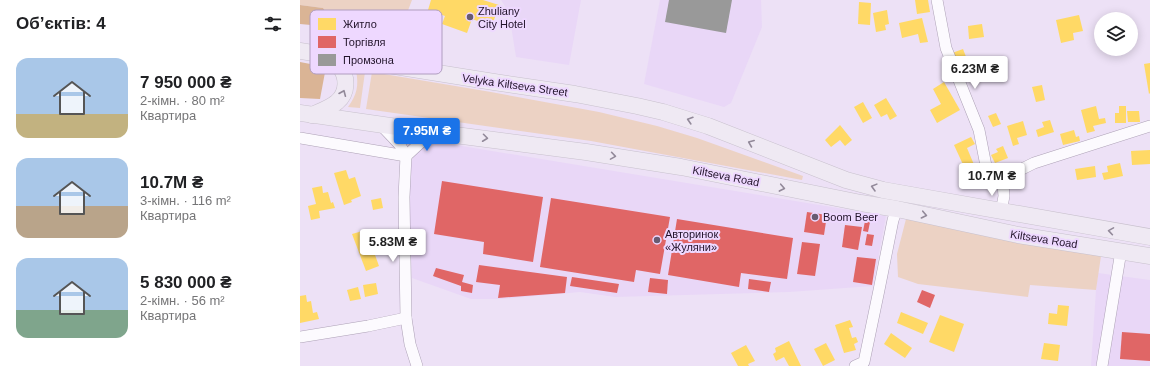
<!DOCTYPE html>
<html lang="uk">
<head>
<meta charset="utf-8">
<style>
	body { margin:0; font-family:Helvetica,sans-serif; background:#f6f6f6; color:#202124; height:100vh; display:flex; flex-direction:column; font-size:15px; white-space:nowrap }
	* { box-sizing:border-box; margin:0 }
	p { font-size:13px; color:#757577 }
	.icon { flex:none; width:22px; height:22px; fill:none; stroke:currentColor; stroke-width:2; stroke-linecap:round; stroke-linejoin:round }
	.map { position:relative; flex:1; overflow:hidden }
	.panel { display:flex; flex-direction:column; background:#fff; width:300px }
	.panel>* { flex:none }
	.buttons { position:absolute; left:794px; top:12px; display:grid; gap:8px }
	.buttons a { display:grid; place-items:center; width:44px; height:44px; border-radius:50%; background:#fff; box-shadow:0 2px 10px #0003; font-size:20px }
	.price { position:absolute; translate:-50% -34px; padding:0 9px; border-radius:4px; background:#fff; color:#222; font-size:13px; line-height:26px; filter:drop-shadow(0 1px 2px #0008) }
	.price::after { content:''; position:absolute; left:50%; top:24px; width:12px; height:9px; margin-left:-6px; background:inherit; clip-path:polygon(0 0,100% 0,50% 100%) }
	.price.on { background:#1a73e8; color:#fff }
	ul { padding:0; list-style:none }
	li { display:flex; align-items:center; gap:12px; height:100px; padding:0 16px }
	li span { display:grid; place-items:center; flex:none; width:112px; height:80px; border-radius:12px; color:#555 }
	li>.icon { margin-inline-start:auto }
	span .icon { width:48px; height:48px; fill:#fffc; stroke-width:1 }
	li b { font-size:17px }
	h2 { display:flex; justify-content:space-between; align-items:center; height:48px; padding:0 16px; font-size:17px }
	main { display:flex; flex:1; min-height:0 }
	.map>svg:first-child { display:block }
</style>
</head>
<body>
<main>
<section class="panel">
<h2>Об’єктів: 4<svg class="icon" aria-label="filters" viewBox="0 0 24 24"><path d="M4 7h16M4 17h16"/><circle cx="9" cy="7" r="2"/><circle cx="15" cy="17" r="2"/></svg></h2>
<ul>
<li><span style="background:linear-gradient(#a9c7e8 70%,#c2b280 0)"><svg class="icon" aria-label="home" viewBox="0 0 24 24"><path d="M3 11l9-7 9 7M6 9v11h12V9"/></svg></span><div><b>7 950 000 ₴</b><p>2-кімн. · 80 m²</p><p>Квартира</p></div></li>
<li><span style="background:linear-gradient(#a9c7e8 60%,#b9a48a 0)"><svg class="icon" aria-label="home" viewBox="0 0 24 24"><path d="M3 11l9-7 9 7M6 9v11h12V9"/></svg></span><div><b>10.7M ₴</b><p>3-кімн. · 116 m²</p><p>Квартира</p></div></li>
<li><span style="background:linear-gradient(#a9c7e8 65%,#7fa58c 0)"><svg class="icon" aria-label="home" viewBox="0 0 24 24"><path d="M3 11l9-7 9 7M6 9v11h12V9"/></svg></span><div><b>5 830 000 ₴</b><p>2-кімн. · 56 m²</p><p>Квартира</p></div></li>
</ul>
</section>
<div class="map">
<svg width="850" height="366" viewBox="0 0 850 366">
	<rect width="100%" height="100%" fill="#ede1f6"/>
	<g fill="#e9d7f7">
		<polygon points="201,0 281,0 269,65 216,57 209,13"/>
		<polygon points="360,0 461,0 462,27 431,103 424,107 344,84"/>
		<polygon points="132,143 144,143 586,216 573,286 489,292 315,297 280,292 202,299 171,299 112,278 108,187 110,165 114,156 120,148"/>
		<polygon points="798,273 850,280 850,366 791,366 796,290"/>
	</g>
	<g fill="#ecd2c4">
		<polygon points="0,0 112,0 107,13 106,23 96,36 36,24 23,8 0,5"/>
		<path d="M 56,71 L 65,72 L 60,108 L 48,107 C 57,95 59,85 56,71 Z"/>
		<polygon points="72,72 191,92 299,112 357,126 397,138 503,176 502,180 291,141 66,109"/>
		<polygon points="606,219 801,256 796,290 730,285 728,297 618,284 598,277 597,254"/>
	</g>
	<g fill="#dab495">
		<polygon points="0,5 23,8 36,24 11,25 0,24"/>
		<polygon points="0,62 26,67 20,99 0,98"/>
	</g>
	<g fill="#ffd966">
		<polygon points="131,0 183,0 199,5 192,26 172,19 167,33 142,24 145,16 128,10"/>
		<polygon points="615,0 628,0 630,12 617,14"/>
		<polygon points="559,2 571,3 570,25 558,24"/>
		<polygon points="587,10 589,24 585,25 586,30 576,32 573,13"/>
		<polygon points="779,15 783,31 773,33 774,40 761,43 756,20"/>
		<polygon points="622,18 628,42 620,43 618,34 602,38 599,23"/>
		<polygon points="682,24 684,37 669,39 668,26"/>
		<polygon points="663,49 668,62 657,66 652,53"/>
		<polygon points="850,63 850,93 849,94 844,64"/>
		<polygon points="644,82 660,110 637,123 630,110 641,104 633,89"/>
		<polygon points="742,85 745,100 736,102 732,87"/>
		<polygon points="586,98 597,116 590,120 587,114 581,117 574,105"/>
		<polygon points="563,102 572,118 563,123 554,107"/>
		<polygon points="796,106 799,119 805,118 806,123 793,126 795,131 787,133 781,110"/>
		<polygon points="819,106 826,106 826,123 815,123 815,113 819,113"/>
		<polygon points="827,111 839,111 840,122 828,122"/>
		<polygon points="696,113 701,124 693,127 688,116"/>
		<polygon points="750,120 754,132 738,137 736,130 744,127 742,122"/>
		<polygon points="723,121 727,135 717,138 719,144 713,146 707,126"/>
		<polygon points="540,125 552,140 545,146 540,140 531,147 525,140"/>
		<polygon points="774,130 776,137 779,136 780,141 763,145 760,134"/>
		<polygon points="671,137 675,144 667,148 675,167 666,171 654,145"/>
		<polygon points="703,146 708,158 695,163 691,155 698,152 696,149"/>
		<polygon points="850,150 850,164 832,165 831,151"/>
		<polygon points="820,163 823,176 804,180 802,173 808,172 807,166"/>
		<polygon points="795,166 796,177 777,180 775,169"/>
		<polygon points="46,170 49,179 55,177 61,196 51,200 52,202 44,205 34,173"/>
		<polygon points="22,186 23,193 28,192 31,203 33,202 35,208 19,211 20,218 11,220 8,206 16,204 12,188"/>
		<polygon points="81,198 83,208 73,210 71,200"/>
		<polygon points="66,230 79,266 66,271 52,234"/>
		<polygon points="76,283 78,294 65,297 63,285"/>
		<polygon points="58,287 61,299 50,301 47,290"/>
		<polygon points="6,295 7,302 11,301 13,313 17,312 19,319 0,323 0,296"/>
		<polygon points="758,305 769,306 767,326 748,324 749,313 757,314"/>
		<polygon points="601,312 628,323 623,334 597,323"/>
		<polygon points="640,315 664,324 654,352 629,342"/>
		<polygon points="550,320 553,327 549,328 552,338 556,337 558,342 554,344 556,350 544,353 535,325"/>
		<polygon points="591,333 612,348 605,358 584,344"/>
		<polygon points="489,341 501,366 489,366 484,357 476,361 473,354 476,352 475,348"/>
		<polygon points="526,343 535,360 523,366 514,349"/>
		<polygon points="744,343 760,345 758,361 741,359"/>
		<polygon points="446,345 455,361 448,364 449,366 438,366 431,353"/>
	</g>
	<g fill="#e06666">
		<polygon points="142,181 243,197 233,262 183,254 184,242 134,234"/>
		<polygon points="251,198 370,217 360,274 336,270 334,282 240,267"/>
		<polygon points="507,212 527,215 524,235 504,232"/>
		<polygon points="377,219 493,238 487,279 441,273 439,287 368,275"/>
		<polygon points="565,221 570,222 568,232 563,231"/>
		<polygon points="545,225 562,227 558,250 542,247"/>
		<polygon points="567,234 574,235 572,246 565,245"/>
		<polygon points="502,242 520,244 515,276 497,274"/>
		<polygon points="557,257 576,259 572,285 553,282"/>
		<polygon points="179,265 267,277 265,293 198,298 200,285 176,282"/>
		<polygon points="136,268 164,275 162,282 173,285 172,293 161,291 161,286 133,276"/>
		<polygon points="272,277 319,284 317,293 270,286"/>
		<polygon points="350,278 368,280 367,294 348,292"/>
		<polygon points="449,279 471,282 469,292 448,289"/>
		<polygon points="622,290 635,295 630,308 617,302"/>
		<polygon points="822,332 850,334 850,361 820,359"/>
	</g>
	<polygon fill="#999" points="369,0 432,0 426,33 365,22"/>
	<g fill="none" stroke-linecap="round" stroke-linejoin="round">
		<defs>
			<g id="minor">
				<polyline points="637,0 646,48 679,130 687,171 703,185"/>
				<polyline points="80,124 100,145 106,156 104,197 106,318 110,344 117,366"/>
				<polyline points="0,138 106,156"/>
				<polyline points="106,156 132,132"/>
				<polyline points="701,212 704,196 703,185 704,178 734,163 850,126"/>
				<polyline points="0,337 68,326 106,318"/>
				<polyline points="555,366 564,362 579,290 593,220 597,209"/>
				<polyline points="802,366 821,251"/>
			</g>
			<g id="highway">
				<polyline points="0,51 194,82 275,94 337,106 363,112 408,126 546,180 583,190 850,237"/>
				<polyline points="0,113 132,132 286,152 381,167 561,203 597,209 718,235 850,256"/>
				<path d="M 12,115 C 21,111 30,108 37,102 C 48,93 48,76 39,66 C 36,62 31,59 27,56"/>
			</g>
		</defs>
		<use href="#minor" stroke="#ada1b6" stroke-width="12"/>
		<use href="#highway" stroke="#c8c1cd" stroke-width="17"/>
		<use href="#minor" stroke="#fcfafe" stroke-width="11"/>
		<use href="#highway" stroke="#efe9f3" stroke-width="16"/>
	</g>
	<defs><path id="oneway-chevron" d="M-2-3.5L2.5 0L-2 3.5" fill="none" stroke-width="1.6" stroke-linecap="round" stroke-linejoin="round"/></defs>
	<g stroke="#928999">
		<use href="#oneway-chevron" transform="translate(43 93) rotate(-67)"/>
		<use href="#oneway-chevron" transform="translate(390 120) rotate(-163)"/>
		<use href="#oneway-chevron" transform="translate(185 138) rotate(7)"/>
		<use href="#oneway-chevron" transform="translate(451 143) rotate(-158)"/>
		<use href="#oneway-chevron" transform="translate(313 156) rotate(9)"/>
		<use href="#oneway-chevron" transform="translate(574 187) rotate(-165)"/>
		<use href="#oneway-chevron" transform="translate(482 188) rotate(11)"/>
		<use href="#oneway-chevron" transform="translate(624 215) rotate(12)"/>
		<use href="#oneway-chevron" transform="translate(811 231) rotate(-171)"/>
	</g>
	<g fill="#685b71" stroke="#eed8ff" stroke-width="1.5">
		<circle cx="170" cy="17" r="4"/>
		<circle cx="515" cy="217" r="4"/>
		<circle cx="357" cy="240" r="4"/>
	</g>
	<g text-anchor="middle" stroke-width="4" stroke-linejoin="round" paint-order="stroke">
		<g font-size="11" fill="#21132a" stroke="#eed8ff" text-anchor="start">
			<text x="178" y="15">Zhuliany<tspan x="178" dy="13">City Hotel</tspan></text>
			<text x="523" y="221">Boom Beer</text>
			<text x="365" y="238">Авторинок<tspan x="365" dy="13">«Жуляни»</tspan></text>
		</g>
		<g font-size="11" fill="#21132a" stroke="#eed8ff">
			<text transform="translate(215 85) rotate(8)" y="4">Velyka Kiltseva Street</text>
			<text transform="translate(426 176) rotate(11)" y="4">Kiltseva Road</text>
			<text transform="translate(744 239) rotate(9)" y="4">Kiltseva Road</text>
		</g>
	</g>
	<rect x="10" y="10" width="132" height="64" rx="6" fill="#eed8ff" stroke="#b09dbf" stroke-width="1"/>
	<rect x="18" y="18" width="18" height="12" fill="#ffd966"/>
	<rect x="18" y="36" width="18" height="12" fill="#e06666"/>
	<rect x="18" y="54" width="18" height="12" fill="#999"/>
	<g font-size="11" fill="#21132a">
		<text x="43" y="28">Житло</text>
		<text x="43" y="46">Торгівля</text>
		<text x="43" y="64">Промзона</text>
	</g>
</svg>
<div class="buttons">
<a><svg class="icon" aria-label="layers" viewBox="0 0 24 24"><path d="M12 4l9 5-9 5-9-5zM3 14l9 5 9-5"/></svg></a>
</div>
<b class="price" style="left:675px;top:90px">6.23M ₴</b>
<b class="price on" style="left:127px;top:152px">7.95M ₴</b>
<b class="price" style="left:692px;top:197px">10.7M ₴</b>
<b class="price" style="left:93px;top:263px">5.83M ₴</b>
</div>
</main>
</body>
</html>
